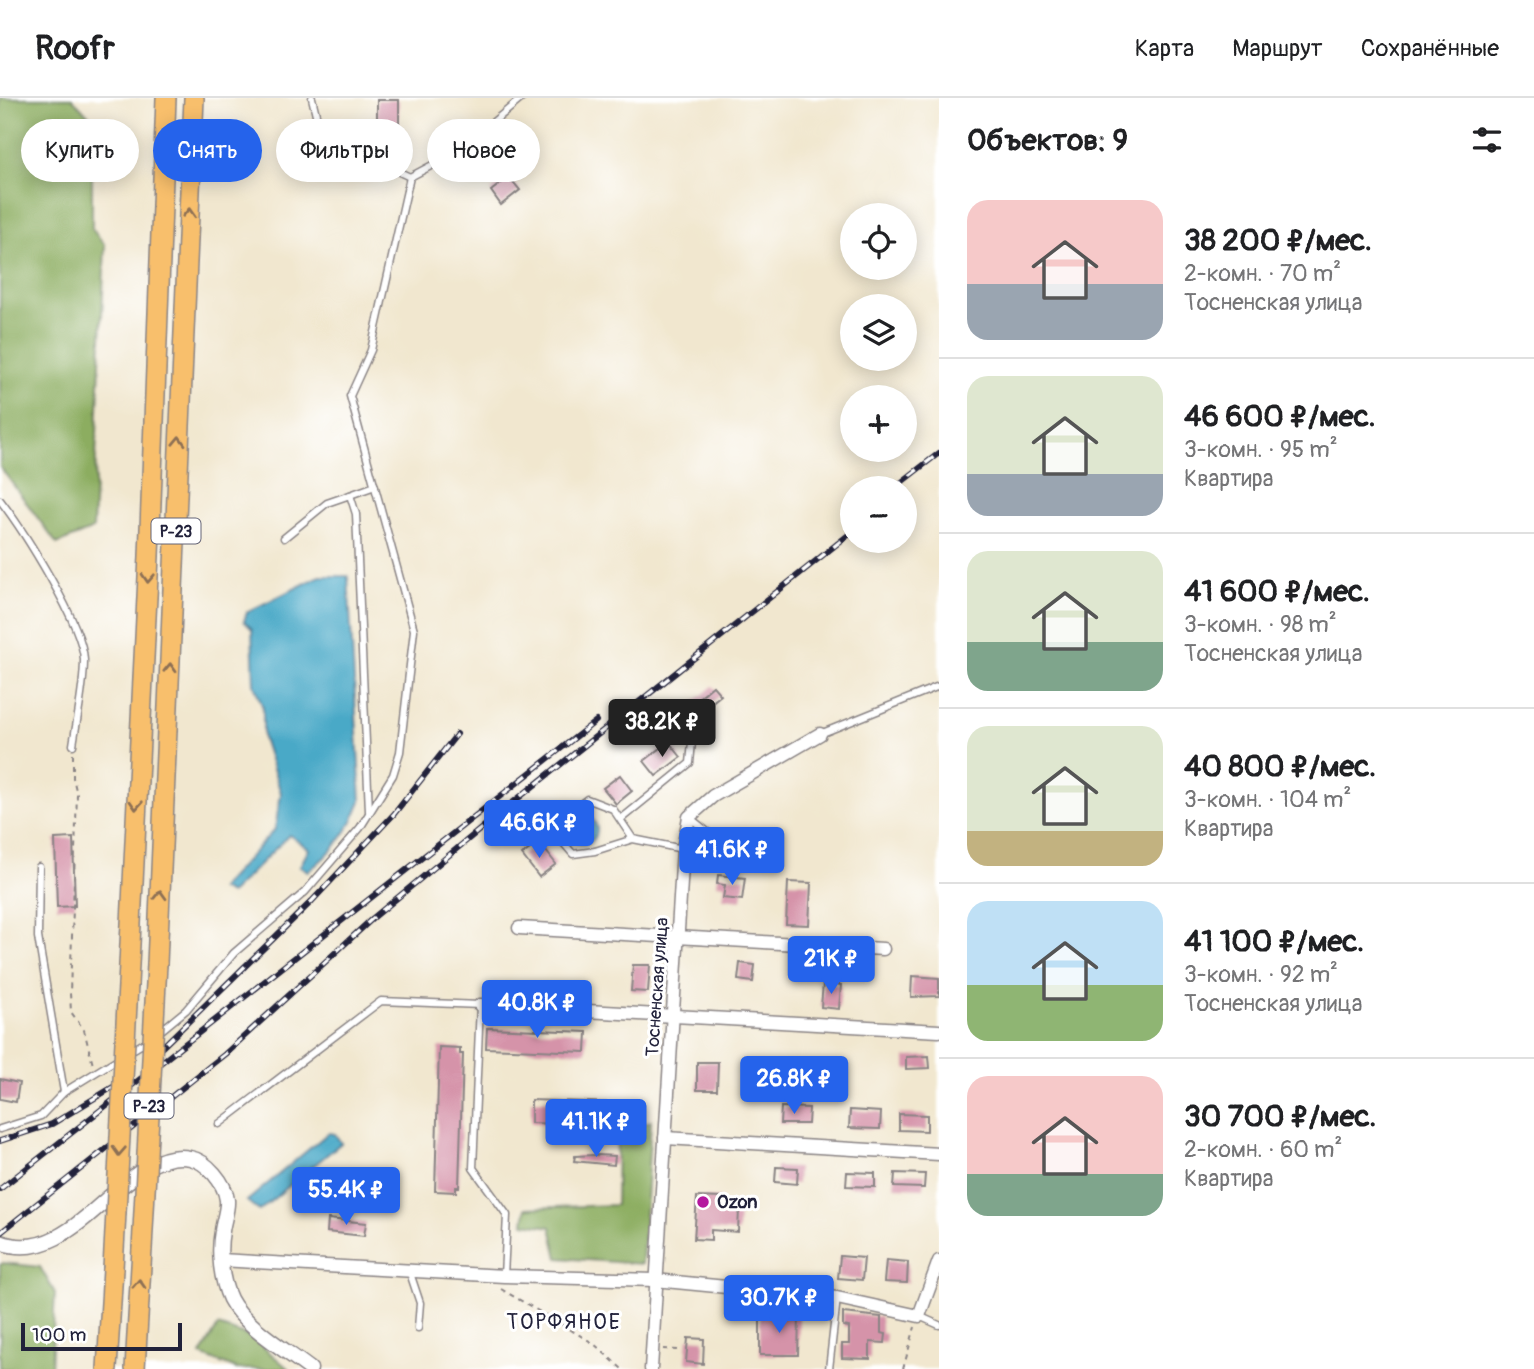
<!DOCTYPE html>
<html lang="ru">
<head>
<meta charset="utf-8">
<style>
	body { margin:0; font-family:Pangolin,sans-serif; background:#f2f2f2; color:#202124; height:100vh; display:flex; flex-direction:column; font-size:26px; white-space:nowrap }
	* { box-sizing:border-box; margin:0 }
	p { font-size:23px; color:#757577 }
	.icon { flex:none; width:38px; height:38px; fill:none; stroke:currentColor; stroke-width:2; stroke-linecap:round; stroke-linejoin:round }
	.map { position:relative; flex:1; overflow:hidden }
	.side { display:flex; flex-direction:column; background:#fff; width:595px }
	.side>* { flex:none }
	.hud { position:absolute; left:21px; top:21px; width:665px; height:63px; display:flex; gap:14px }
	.fabs { position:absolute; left:840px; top:105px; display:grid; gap:14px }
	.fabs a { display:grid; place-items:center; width:77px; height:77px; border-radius:50%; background:#fff; box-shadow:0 4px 18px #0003; font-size:35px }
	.scale { position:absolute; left:21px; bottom:18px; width:161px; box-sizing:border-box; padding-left:7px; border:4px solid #22223b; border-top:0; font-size:19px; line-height:24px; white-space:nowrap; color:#22223b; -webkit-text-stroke:5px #fff; paint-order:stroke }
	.price { position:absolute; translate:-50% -60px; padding:0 16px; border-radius:7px; background:#2563eb; color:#fff; font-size:23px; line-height:46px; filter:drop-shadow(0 2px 4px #0008) }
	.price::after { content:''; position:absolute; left:50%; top:42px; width:21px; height:16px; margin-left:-10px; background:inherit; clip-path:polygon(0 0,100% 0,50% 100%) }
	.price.on { background:#222; color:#fff }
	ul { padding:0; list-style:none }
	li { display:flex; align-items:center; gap:21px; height:175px; padding:0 28px }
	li+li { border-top:2px solid #e0e0e0 }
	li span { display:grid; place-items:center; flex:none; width:196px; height:140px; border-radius:21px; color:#555 }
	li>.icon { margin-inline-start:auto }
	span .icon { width:84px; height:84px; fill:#fffc; stroke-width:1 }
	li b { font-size:30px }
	h2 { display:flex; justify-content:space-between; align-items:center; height:84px; padding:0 28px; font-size:30px }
	.chip { padding:0 24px; border-radius:32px; background:#fff; box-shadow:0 4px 18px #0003; font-size:24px; line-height:63px }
	.chip.on { background:#2563eb; color:#fff }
	header { display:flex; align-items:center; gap:42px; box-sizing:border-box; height:98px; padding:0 35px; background:#fff; border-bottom:2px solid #e0e0e0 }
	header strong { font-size:33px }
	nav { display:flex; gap:38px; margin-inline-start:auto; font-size:24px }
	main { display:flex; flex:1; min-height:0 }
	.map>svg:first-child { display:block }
</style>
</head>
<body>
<header>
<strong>Roofr</strong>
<nav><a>Карта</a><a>Маршрут</a><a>Сохранённые</a></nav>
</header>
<main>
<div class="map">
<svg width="939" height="1271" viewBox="0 0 939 1271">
	<rect width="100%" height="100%" fill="#fff"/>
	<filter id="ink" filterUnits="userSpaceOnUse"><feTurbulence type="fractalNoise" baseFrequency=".0143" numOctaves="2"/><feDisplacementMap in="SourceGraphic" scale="14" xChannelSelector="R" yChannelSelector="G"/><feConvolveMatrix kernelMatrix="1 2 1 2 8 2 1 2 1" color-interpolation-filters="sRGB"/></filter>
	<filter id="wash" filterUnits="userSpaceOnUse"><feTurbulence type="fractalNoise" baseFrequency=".00686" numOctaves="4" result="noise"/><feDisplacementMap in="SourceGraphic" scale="28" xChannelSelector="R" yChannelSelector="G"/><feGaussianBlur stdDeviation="1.57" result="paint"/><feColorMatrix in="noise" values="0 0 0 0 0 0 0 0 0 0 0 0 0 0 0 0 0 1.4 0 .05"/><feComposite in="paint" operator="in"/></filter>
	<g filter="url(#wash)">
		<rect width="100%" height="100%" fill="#f1e7cf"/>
		<g fill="#8cad61" stroke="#57684e" stroke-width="2">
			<polygon points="0,0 72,0 92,21 92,131 105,147 93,431 57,446 0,369"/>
			<polygon points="651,1023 642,1166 558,1160 551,1129 524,1125 526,1110 616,1107 617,1035"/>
			<polygon points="3,1165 40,1169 55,1195 51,1271 0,1271 0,1167"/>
			<polygon points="218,1228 251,1239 289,1271 236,1271 201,1257"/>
		</g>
		<g fill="#48a9c7" stroke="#356681" stroke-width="2">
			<path d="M 320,478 L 348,478 L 361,703 C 351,731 332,756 308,773 L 300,768 L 309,751 L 289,737 L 230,796 L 220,791 L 275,731 L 281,695 L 263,640 L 263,610 L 254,586 L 252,531 L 244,523 L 247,514 Z"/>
			<circle cx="583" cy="732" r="14"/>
			<polygon points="328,1035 335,1036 341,1045 259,1113 247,1103"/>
		</g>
		<g id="blocks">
			<g fill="#d593a9">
				<rect x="377" y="2" width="22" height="31"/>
				<polygon points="509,79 520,92 501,107 491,93"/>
				<polygon points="713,588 721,597 692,620 685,611"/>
				<polygon points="669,644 681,659 656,678 644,663"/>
				<polygon points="620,677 632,693 616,706 603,690"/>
				<polygon points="73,740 75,808 57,809 55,741"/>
				<polygon points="539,744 556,766 539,779 522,757"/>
				<polygon points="718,777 745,780 742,802 723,800 725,787 717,786"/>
				<polygon points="788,784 811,785 809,827 786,826"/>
				<polygon points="740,865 755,867 753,884 738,882"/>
				<polygon points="633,867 650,867 648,894 631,893"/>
				<polygon points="912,878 939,880 939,898 911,899"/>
				<polygon points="823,885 841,887 839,911 821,909"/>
				<polygon points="487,930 587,934 586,954 486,950"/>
				<polygon points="439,949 460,950 460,956 463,956 459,1089 456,1089 456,1094 435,1093"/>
				<polygon points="929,958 930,970 906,971 906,959"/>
				<polygon points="697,964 718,964 717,992 697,992"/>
				<polygon points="0,981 19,985 16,1004 0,1001"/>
				<polygon points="531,1002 619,1005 618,1028 531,1025"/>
				<polygon points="781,1009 809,1010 808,1026 780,1026"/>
				<polygon points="850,1012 881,1014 880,1031 849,1030"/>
				<polygon points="899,1016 927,1017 927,1033 899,1032"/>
				<polygon points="596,1057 615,1058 614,1067 574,1063 575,1058"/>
				<polygon points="776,1069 798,1070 797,1086 775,1084"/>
				<polygon points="847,1074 875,1075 875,1089 846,1088"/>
				<polygon points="895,1075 925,1076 924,1090 894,1089"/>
				<polygon points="697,1099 722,1100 721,1110 739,1111 738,1134 711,1132 711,1142 694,1141"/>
				<polygon points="328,1121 366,1125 364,1138 327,1134"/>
				<polygon points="840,1158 864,1160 862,1182 838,1180"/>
				<polygon points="886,1162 908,1164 907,1185 884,1184"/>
				<polygon points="843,1215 881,1219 881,1235 886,1236 885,1245 870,1244 870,1261 842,1260 842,1246 849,1246 849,1229 843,1228"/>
				<polygon points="760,1218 799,1218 798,1257 760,1257"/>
				<polygon points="688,1240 704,1241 703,1266 686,1264"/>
			</g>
		</g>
	</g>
	<g filter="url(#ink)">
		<use href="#blocks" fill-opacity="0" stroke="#8a8485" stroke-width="2"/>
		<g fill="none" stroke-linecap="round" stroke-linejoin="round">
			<defs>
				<g id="service">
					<polyline points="312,0 319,29 352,52 410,79"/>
					<polyline points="350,397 375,388"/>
					<path d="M 0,402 C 23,432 83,526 84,562 C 84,590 77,620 73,647"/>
					<polyline points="284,440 327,405 350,397 356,416 369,713"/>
					<polyline points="820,636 939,588"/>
					<polyline points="689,719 734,755"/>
					<polyline points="621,721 690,665 692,644 687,631"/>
					<polyline points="633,741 613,711 587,701 567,717 561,742 573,756 595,753 633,741 683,751"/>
					<polyline points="158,935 186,912 234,855 305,794 360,730 393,677 400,654 414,532 350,298 371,252 410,79 457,54 522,0"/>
					<polyline points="129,954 149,942"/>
					<polyline points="64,994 119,960"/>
					<polyline points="219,1026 381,903 480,907 473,1070 507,1117 504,1178"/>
					<polyline points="0,1031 41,1018 64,994 38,839 39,769"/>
					<polyline points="409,1172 420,1205 418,1230"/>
					<polyline points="919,1218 939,1227"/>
					<polyline points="829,1271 837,1200"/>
				</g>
				<g id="minor">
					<polyline points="519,830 883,851"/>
					<polyline points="480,907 939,933"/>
					<polyline points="665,1040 939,1056"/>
					<polyline points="221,1162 504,1178 655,1182 837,1200 919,1218 939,1163"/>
					<polyline points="651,1271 683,751 689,719 713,698 820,636"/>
				</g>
				<path id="tertiary" d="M 0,1144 C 76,1173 125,1047 190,1060 C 207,1063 225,1085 227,1102 C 228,1111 223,1124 222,1133 C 218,1154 221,1182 230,1201 C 243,1227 287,1253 310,1271"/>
				<g id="trunk">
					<polyline points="157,866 194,0"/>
					<polyline points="128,887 149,458 166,0"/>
					<polyline points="107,1271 113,1171"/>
					<polyline points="135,1271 142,1151"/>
				</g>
			</defs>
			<use href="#service" stroke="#8a8485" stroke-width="9"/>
			<use href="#minor" stroke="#8a8485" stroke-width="15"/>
			<use href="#tertiary" stroke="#8a8485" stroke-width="17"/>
			<use href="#trunk" stroke="#8a8485" stroke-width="22"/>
			<g stroke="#8a8485" stroke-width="2" stroke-dasharray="5 5" stroke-linecap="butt">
				<polyline points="73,656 73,680 77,696 70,895 71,914 84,932 93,967"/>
				<polyline points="501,1191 593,1245 622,1271"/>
				<polyline points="663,1251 678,1252"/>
				<polyline points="903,1271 915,1229"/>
			</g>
			<use href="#service" stroke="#fff" stroke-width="6"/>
			<use href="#minor" stroke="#fff" stroke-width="12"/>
			<use href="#tertiary" stroke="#fff" stroke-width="14"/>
			<use href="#trunk" stroke="#f8bf6c" stroke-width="19"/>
			<defs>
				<g id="rail">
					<polyline points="894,390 939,355"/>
					<polyline points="152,959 312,803 394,716 457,636"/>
					<polyline points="0,1043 52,1026 113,989"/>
					<polyline points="0,1091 596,623"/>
					<polyline points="0,1135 225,956 373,820 506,710 852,434"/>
				</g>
			</defs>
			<use href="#rail" stroke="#22223b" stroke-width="6"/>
			<use href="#rail" stroke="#fff" stroke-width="3.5" stroke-dasharray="10" stroke-linecap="butt"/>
			<defs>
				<g id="trunk-bridge">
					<polyline points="142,1151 157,866"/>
					<polyline points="113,1171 128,887"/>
				</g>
			</defs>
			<use href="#trunk-bridge" stroke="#8a8485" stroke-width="22" stroke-linecap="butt"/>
			<use href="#trunk-bridge" stroke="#f8bf6c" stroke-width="19"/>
		</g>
		<defs><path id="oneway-chevron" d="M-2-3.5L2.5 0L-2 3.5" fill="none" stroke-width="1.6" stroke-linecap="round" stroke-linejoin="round" transform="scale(1.75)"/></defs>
		<g stroke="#8d7054">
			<use href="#oneway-chevron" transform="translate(189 115) rotate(-88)"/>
			<use href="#oneway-chevron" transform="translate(179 343) rotate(-88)"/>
			<use href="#oneway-chevron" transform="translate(148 480) rotate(93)"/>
			<use href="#oneway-chevron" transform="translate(170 570) rotate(-88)"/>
			<use href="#oneway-chevron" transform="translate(136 707) rotate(93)"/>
			<use href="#oneway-chevron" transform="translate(160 797) rotate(-88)"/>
			<use href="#oneway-chevron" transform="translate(119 1053) rotate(93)"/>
			<use href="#oneway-chevron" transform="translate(139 1186) rotate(-87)"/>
		</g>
	</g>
	<circle fill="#b5179e" stroke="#fff" stroke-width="2.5" cx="703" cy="1104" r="7"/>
	<g text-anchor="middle" stroke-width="6" stroke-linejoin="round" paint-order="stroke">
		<g fill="#fff" stroke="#646476" stroke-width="2">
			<rect x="151.5" y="420.5" width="49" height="25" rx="5"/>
			<rect x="124.5" y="995.5" width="49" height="25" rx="5"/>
		</g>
		<g font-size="16" font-weight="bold" fill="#22223b">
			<text x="176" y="439">Р-23</text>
			<text x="149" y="1014">Р-23</text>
		</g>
		<g font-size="18" fill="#22223b" stroke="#fff">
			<text transform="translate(657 889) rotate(-86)" y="6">Тосненская улица</text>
		</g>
		<g font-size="18" font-weight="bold" fill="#22223b" stroke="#fff" text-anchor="start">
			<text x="717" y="1110">Ozon</text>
		</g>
		<g font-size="21" letter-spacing="2" fill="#22223b" stroke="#fff">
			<text x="564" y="1231">ТОРФЯНОЕ</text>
		</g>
	</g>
</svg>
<div class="fabs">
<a><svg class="icon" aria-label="locate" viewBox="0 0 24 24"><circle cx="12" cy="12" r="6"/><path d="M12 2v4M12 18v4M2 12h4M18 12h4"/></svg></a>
<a><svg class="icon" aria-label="layers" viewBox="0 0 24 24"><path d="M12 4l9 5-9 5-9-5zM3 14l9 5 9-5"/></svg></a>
<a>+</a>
<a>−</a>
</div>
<div class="scale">100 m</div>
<b class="price on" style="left:662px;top:661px">38.2K ₽</b>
<b class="price" style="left:539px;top:762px">46.6K ₽</b>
<b class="price" style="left:732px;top:789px">41.6K ₽</b>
<b class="price" style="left:831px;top:898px">21K ₽</b>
<b class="price" style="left:537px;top:942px">40.8K ₽</b>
<b class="price" style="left:794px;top:1018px">26.8K ₽</b>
<b class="price" style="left:596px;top:1061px">41.1K ₽</b>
<b class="price" style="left:346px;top:1129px">55.4K ₽</b>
<b class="price" style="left:779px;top:1237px">30.7K ₽</b>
<div class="hud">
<a class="chip">Купить</a>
<a class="chip on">Снять</a>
<a class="chip">Фильтры</a>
<a class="chip">Новое</a>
</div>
</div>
<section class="side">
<h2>Объектов: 9<svg class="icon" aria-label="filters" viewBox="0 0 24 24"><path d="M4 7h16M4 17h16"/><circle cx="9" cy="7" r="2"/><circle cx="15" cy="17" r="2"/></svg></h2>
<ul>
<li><span style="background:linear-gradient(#f6c9c9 60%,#9aa5b1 0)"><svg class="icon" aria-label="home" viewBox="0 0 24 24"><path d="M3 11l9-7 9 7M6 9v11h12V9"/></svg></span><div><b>38 200 ₽/мес.</b><p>2-комн. · 70 m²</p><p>Тосненская улица</p></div></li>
<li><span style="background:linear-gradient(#dfe7d0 70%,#9aa5b1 0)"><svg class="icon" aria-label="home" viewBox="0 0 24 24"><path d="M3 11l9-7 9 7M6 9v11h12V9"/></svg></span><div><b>46 600 ₽/мес.</b><p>3-комн. · 95 m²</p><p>Квартира</p></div></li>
<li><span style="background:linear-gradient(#dfe7d0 65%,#7fa58c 0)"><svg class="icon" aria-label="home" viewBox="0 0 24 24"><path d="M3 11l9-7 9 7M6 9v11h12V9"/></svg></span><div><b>41 600 ₽/мес.</b><p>3-комн. · 98 m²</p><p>Тосненская улица</p></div></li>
<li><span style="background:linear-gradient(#dfe7d0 75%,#c2b280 0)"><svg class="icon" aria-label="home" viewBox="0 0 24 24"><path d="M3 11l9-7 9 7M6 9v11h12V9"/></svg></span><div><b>40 800 ₽/мес.</b><p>3-комн. · 104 m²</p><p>Квартира</p></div></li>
<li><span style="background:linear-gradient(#bfe0f5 60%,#8fb573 0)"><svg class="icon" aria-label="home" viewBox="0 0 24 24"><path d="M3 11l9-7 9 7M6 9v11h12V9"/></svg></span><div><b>41 100 ₽/мес.</b><p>3-комн. · 92 m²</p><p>Тосненская улица</p></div></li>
<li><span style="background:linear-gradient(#f6c9c9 70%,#7fa58c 0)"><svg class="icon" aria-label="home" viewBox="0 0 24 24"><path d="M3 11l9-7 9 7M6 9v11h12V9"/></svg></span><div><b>30 700 ₽/мес.</b><p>2-комн. · 60 m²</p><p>Квартира</p></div></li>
</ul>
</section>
</main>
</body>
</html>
